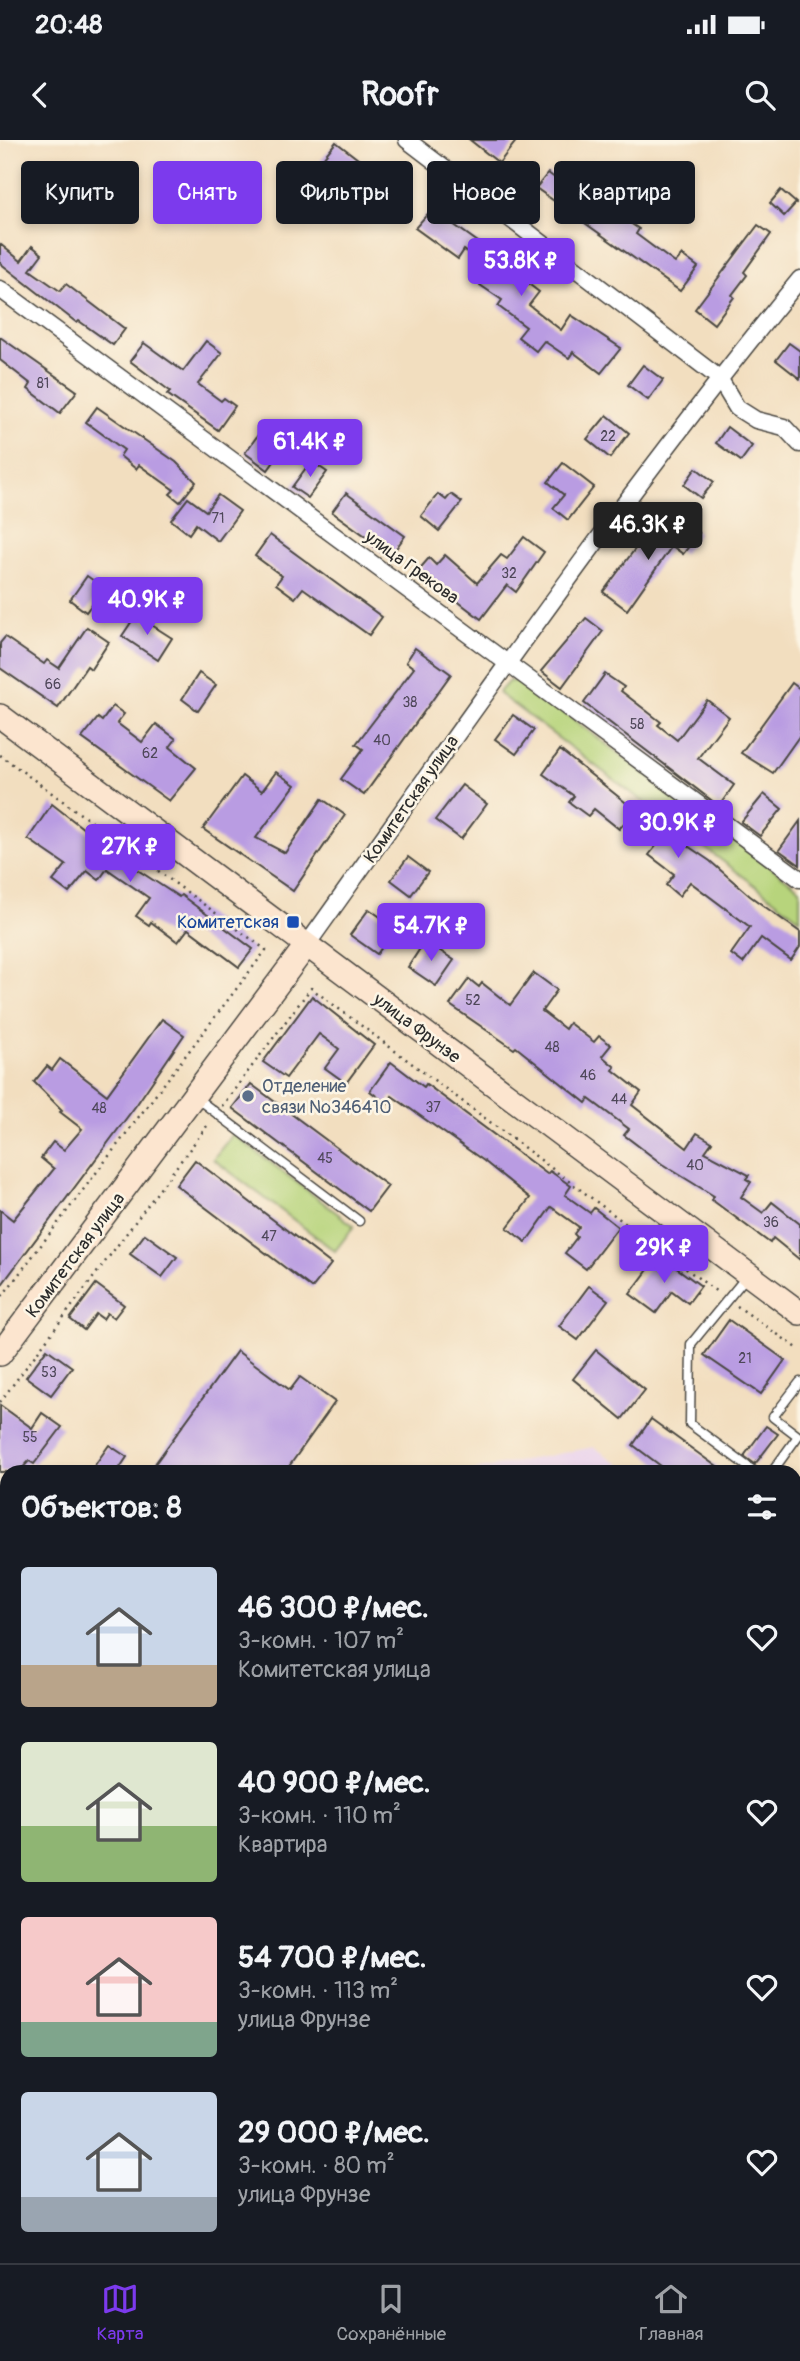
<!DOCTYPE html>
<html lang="ru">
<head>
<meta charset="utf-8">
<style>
	body { margin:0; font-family:Pangolin,sans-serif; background:#20242c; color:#f1f3f6; height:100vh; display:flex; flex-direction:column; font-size:26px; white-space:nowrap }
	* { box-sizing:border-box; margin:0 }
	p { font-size:23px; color:#9ea1a6 }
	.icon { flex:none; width:38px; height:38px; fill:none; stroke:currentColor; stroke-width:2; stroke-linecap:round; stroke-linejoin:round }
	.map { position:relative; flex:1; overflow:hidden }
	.sheet { position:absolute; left:0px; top:1325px; width:802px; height:800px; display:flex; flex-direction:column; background:#171b24; border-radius:21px 21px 0 0; box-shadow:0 4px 10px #0003 }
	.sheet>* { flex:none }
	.top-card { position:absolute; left:21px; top:21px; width:760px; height:63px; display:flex; gap:14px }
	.price { position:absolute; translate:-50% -60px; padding:0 16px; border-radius:7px; background:#7c3aed; color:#fff; font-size:23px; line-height:46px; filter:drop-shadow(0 2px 4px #0008) }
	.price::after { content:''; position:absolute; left:50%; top:42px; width:21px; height:16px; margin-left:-10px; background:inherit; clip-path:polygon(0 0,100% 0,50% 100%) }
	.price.on { background:#222; color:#fff }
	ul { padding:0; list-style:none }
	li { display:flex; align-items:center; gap:21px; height:175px; padding:0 21px }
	li span { display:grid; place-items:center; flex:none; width:196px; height:140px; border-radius:7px; color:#555 }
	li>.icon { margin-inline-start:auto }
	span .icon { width:84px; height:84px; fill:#fffc; stroke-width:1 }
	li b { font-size:30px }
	h2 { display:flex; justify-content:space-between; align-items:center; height:84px; padding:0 21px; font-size:30px }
	.pill { padding:0 24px; border-radius:7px; background:#171b24; box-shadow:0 4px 10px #0003; font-size:24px; line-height:63px }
	.pill.on { background:#7c3aed; color:#fff }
	.status { display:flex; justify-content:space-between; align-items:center; height:49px; padding:0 35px; background:#171b24; direction:ltr }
	.status svg { height:19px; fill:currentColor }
	header { display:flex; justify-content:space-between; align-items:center; height:91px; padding:0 21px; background:#171b24; font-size:32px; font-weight:800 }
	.tabs { display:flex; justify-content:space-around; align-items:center; height:98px; border-top:2px solid #363941; background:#171b24; font-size:19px; color:#9ea1a6 }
	.tabs a { display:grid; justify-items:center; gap:4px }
	.tabs .on { color:#7c3aed }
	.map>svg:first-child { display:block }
</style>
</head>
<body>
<div class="status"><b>20:48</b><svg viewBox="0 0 49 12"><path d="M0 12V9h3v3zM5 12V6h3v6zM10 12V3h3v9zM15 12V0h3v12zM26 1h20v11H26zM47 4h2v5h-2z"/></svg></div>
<header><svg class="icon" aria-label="back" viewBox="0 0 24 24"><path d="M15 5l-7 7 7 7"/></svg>Roofr<svg class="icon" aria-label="search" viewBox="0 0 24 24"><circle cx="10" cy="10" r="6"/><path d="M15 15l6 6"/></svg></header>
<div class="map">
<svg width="800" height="2123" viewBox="0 0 800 2123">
	<rect width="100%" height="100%" fill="#fcf5e5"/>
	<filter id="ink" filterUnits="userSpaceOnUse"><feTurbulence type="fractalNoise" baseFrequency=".0143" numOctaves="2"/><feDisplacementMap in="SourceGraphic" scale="14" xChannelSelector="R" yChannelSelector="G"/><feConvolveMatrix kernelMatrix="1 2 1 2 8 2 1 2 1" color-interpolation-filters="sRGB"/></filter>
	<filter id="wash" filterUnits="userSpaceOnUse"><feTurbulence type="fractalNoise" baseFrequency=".00686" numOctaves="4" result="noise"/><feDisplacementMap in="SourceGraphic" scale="28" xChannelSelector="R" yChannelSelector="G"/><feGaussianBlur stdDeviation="1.57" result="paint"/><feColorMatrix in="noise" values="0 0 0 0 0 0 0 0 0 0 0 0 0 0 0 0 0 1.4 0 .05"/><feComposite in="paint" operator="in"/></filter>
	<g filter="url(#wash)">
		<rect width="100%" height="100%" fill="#f2debf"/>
		<polygon fill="#e9d2ed" points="594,1307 631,1332 472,1332 475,1330"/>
		<g fill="#b7d47b" stroke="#718053" stroke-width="2">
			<polygon points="509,541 523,542 800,749 800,779 498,553"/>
			<polygon points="233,994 354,1086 335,1111 213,1019"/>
			<polygon points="0,1468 7,1474 7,1521 0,1516"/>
			<polygon points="173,2118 249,2118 239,2123 163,2123"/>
		</g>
		<g fill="#91b66b" stroke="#5e704b" stroke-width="2">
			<polygon points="794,1716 800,1726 800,1763 795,1765"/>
			<polygon points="800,1874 800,1914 795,1916 795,1876"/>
			<polygon points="800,1922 800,2000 795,1998 794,1923"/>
			<polygon points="795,2005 800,2007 800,2075 795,2077"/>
			<polygon points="355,2118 613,2118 616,2123 376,2123"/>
		</g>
		<g id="blocks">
			<g fill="#b99ce2">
				<polygon points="470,0 517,0 499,23"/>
				<polygon points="336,2 367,26 345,53 314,29"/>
				<polygon points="548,33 585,60 588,55 639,89 636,94 675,123 682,115 698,127 680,151 536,48"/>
				<polygon points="392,39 404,49 388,68 376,58"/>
				<polygon points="781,50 796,63 784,76 770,63"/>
				<polygon points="432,69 510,125 508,128 539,152 529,165 561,190 571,175 621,208 601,233 573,212 569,218 544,201 536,211 518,197 526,187 498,166 502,160 480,145 491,129 464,110 458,119 415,88"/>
				<polygon points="758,85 771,94 744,132 747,135 732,155 734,157 714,184 695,169"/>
				<polygon points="0,104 21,121 32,106 42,114 30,130 60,151 66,144 125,189 113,205 79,181 77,183 0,123"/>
				<polygon points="0,197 77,251 60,273 28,249 31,244 0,220"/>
				<polygon points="206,201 222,213 198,244 221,261 224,258 235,266 218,290 167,254 170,251 130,221 144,203 183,231"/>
				<polygon points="789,203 800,211 800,239 776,220"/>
				<polygon points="643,225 663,240 648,260 628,245"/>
				<polygon points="97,267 176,322 196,342 180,362 170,354 174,350 139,325 136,329 120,316 124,310 86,282"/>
				<polygon points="607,275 629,293 610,318 587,299"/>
				<polygon points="727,287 752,306 741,321 716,303"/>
				<polygon points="263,288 286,305 268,330 245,313"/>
				<polygon points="311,321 327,332 308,358 292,347"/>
				<polygon points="563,323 594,347 568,380 553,368 564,355 548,342"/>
				<polygon points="696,328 714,342 701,358 684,345"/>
				<polygon points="346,353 405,396 389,418 369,402 371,400 332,372"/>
				<polygon points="438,354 446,360 451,354 462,362 439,391 421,376"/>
				<polygon points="218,355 240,371 218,401 196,384 189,394 171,380 188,358 206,371"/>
				<polygon points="675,375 699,393 683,414 672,406 627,470 603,452 641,401 651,408"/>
				<polygon points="270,395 382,477 369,495 303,448 295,458 276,444 282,436 255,416"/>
				<polygon points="524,397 544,412 516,452 507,445 481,479 439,447 436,450 416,433 429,418 436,425 445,415 477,443 501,415 507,419"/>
				<polygon points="87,436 104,448 86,472 70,460"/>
				<polygon points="136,475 172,498 158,520 122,496"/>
				<polygon points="586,478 603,491 562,547 541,531"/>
				<polygon points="87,487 109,502 91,529 87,526 58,568 0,528 0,503 5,497 44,524 47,520 59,528"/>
				<polygon points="415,508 451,534 364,655 341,639 363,609 356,604 414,528 406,522"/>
				<polygon points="199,533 216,545 198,571 182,559"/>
				<polygon points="605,534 624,547 621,551 661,582 658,585 677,600 707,560 729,577 698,618 734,645 719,666 584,563"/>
				<polygon points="792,543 800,549 800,595 773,633 741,613"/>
				<polygon points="113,566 124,574 117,583 142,602 156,584 176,599 170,607 196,628 169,661 82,598 98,578 102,581"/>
				<polygon points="513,575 534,590 516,614 495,599"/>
				<polygon points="560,610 665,694 667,692 710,721 750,756 800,792 800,807 791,820 761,798 743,823 731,814 750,787 690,742 679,756 666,745 674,734 649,715 656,706 626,681 619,689 594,669 588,676 569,662 574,656 543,634"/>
				<polygon points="276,632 295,645 256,698 285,713 322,659 345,675 293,751 203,689 242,636 262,651"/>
				<polygon points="462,645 487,664 461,699 435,680"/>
				<polygon points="764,654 782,669 760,696 741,682"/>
				<polygon points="52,664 130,725 179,757 181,755 253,809 239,827 188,789 178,802 151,782 149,785 136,776 149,758 107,729 99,740 87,731 69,753 53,741 66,725 28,699"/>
				<polygon points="800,681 800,725 779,710"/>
				<polygon points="408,717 428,732 411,755 391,740"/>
				<polygon points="369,769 396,788 377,814 350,795"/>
				<polygon points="425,801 454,820 436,846 408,827"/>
				<polygon points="534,833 557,850 542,871 565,889 569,883 594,902 599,896 611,905 602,916 615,927 613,930 641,952 632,965 687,1008 697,993 712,1002 705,1012 749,1035 746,1039 751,1042 741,1057 763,1073 772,1062 800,1084 800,1120 773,1098 770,1103 712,1060 714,1056 662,1024 624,995 629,989 589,959 586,963 516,907 514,909 450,865 469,839 479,847 482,843 510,865"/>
				<polygon points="312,856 374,905 346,943 325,928 339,909 319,894 286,938 263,922"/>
				<polygon points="162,879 184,895 137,964 0,1147 0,1070 13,1080 54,1029 41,1018 53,1002 64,1010 82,989 60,972 62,970 34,942 47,926 52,930 60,919 107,955"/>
				<polygon points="391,922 424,947 426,944 547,1034 550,1031 571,1046 565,1055 590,1073 594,1068 618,1087 586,1129 565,1113 577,1097 574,1094 579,1087 551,1067 526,1102 507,1088 530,1058 484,1021 392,956 387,964 370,951"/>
				<polygon points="251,944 388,1046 369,1071 232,968"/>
				<polygon points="195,1020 331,1124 312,1148 176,1045"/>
				<polygon points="145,1094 177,1117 162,1137 130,1114"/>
				<polygon points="659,1115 701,1146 688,1163 672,1151 656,1173 630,1154"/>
				<polygon points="96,1144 124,1165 114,1178 107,1173 103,1179 96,1174 84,1190 70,1179"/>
				<polygon points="589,1146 608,1160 578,1200 559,1186"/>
				<polygon points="729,1180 785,1220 761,1254 704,1215"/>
				<polygon points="47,1209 72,1227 51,1255 26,1237"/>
				<polygon points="596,1210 645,1250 622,1279 573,1239"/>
				<polygon points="237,1211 290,1250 300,1237 335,1262 285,1332 149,1332"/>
				<polygon points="0,1265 32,1288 42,1273 62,1287 34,1324 29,1321 19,1332 0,1332"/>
				<polygon points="651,1279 673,1295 724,1332 669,1332 633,1305"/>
				<polygon points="766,1286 778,1294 755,1324 744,1316"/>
				<polygon points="109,1305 127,1317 117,1332 90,1332"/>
			</g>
		</g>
	</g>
	<g filter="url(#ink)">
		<use href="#blocks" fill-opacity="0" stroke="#494641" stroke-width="2"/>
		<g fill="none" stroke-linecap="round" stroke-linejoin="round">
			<defs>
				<g id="lane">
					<polyline points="195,957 359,1081"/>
					<polyline points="746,1137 691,1204 690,1284 755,1332"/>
					<polyline points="772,1332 798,1296 773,1277 800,1242"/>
				</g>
				<g id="street">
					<polyline points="407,0 719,238 737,268 756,280 784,287 800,304"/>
					<polyline points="0,149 800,739"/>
					<path d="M 306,806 C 467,581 624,353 800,139"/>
					<polyline points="794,1803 800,1803"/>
					<polyline points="794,1832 800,1833"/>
					<polyline points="649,2118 651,2123"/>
					<polyline points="727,2118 730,2123"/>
				</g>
				<g id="secondary">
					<polyline points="0,576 800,1173"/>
					<polyline points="0,1214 306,806"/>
					<polyline points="0,1449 7,1454"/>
					<polyline points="0,1525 7,1530"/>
					<polyline points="794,1666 800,1671"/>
					<polyline points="145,2123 155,2118"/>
					<polyline points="277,2123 287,2118"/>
				</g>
			</defs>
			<use href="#lane" stroke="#494641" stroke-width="11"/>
			<use href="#street" stroke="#494641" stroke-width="19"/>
			<use href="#secondary" stroke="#494641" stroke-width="26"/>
			<g stroke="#494641" stroke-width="2.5" stroke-dasharray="2 5" stroke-linecap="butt">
				<polyline points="0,615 266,810 0,1159"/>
				<polyline points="222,966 311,848 717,1152"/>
				<polyline points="737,1166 800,1210"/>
				<polyline points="0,1262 210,982"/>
				<polyline points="0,1494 7,1499"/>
				<polyline points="0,1566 7,1571"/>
				<polyline points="794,1636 800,1639"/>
				<polyline points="794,1708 800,1718"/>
				<polyline points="794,1774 800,1772"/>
				<polyline points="794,1866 800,1863"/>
				<polyline points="794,1919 800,1918"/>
				<polyline points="794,2002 800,2003"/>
				<polyline points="349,2118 359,2123"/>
				<polyline points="85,2123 96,2118"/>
				<polyline points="192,2123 197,2118"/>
				<polyline points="216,2123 226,2118"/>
			</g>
			<use href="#lane" stroke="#fff" stroke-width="8"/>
			<use href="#street" stroke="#fff" stroke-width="16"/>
			<use href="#secondary" stroke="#fce5cf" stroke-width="23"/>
		</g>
	</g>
	<rect fill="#1a4fb4" stroke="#fcf5e5" stroke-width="2.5" x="286" y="775" width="14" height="14" rx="3.5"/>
	<circle fill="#5c6f8a" stroke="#fcf5e5" stroke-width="2.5" cx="248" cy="956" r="7"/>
	<g text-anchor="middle" stroke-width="5" stroke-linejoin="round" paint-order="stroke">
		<g font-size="14" fill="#4e4759">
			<text x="43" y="248">81</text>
			<text x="608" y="301">22</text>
			<text x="218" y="383">71</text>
			<text x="509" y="438">32</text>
			<text x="53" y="549">66</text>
			<text x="410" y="567">38</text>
			<text x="637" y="589">58</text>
			<text x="382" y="605">40</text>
			<text x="150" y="618">62</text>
			<text x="473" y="865">52</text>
			<text x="552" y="912">48</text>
			<text x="588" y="940">46</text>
			<text x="619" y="964">44</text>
			<text x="433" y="972">37</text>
			<text x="99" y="973">48</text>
			<text x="325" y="1023">45</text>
			<text x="695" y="1030">40</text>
			<text x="771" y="1087">36</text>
			<text x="269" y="1101">47</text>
			<text x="745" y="1223">21</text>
			<text x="49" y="1237">53</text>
			<text x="30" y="1302">55</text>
		</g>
		<g font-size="18" fill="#2b2b2b" stroke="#fcf5e5">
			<text transform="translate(412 427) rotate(36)" y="6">улица Грекова</text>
			<text transform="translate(411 659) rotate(-55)" y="6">Комитетская улица</text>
			<text transform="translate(417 888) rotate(37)" y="6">улица Фрунзе</text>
			<text transform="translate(75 1115) rotate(-53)" y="6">Комитетская улица</text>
		</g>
		<g font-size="18" fill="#164399" stroke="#fcf5e5" text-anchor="end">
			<text x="279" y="788">Комитетская</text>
		</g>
		<g font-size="18" fill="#4e5e75" stroke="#fcf5e5" text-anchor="start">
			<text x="262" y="952">Отделение<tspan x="262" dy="21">связи №346410</tspan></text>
		</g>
	</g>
</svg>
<b class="price" style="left:521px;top:158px">53.8K ₽</b>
<b class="price" style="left:310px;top:339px">61.4K ₽</b>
<b class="price on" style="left:648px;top:422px">46.3K ₽</b>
<b class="price" style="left:147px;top:497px">40.9K ₽</b>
<b class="price" style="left:678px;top:720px">30.9K ₽</b>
<b class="price" style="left:130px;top:744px">27K ₽</b>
<b class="price" style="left:431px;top:823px">54.7K ₽</b>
<b class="price" style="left:664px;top:1145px">29K ₽</b>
<div class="top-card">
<a class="pill">Купить</a>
<a class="pill on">Снять</a>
<a class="pill">Фильтры</a>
<a class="pill">Новое</a>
<a class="pill">Квартира</a>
</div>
<section class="sheet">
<h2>Объектов: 8<svg class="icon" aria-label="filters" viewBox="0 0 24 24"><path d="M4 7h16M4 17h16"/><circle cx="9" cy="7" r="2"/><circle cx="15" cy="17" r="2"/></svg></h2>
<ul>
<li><span style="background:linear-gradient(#c9d6e8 70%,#b9a48a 0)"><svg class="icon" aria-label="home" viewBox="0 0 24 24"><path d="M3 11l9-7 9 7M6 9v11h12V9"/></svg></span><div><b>46 300 ₽/мес.</b><p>3-комн. · 107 m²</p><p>Комитетская улица</p></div><svg class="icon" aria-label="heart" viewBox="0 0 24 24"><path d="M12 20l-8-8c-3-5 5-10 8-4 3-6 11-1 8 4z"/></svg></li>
<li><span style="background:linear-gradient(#dfe7d0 60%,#8fb573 0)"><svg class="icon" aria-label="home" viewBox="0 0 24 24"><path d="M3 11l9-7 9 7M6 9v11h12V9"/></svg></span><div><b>40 900 ₽/мес.</b><p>3-комн. · 110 m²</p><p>Квартира</p></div><svg class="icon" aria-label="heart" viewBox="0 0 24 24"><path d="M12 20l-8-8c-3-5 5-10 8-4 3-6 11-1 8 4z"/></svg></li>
<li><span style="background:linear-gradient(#f6c9c9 75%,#7fa58c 0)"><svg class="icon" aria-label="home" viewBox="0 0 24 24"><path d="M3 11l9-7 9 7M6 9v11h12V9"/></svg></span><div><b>54 700 ₽/мес.</b><p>3-комн. · 113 m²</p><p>улица Фрунзе</p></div><svg class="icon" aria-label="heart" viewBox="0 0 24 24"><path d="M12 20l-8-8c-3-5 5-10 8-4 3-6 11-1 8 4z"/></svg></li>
<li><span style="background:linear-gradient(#c9d6e8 75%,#9aa5b1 0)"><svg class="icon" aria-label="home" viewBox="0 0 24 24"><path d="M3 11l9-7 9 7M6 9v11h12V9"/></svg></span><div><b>29 000 ₽/мес.</b><p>3-комн. · 80 m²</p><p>улица Фрунзе</p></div><svg class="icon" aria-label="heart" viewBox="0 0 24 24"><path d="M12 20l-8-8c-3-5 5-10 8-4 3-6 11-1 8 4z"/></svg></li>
</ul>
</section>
</div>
<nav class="tabs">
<a class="on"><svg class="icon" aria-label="map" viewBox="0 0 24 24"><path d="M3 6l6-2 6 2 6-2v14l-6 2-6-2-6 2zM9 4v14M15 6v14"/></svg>Карта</a>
<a><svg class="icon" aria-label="saved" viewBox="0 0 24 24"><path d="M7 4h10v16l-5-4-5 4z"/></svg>Сохранённые</a>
<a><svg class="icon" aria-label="home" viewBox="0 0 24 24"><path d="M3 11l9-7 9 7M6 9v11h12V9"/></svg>Главная</a>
</nav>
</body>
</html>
